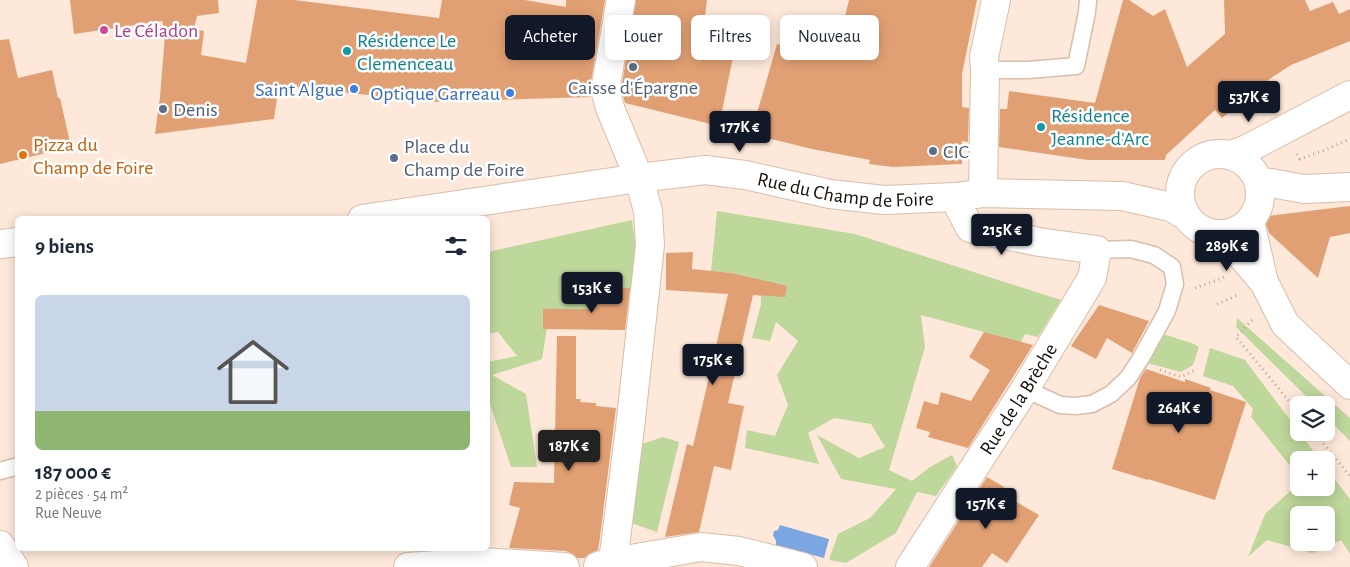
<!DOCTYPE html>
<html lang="fr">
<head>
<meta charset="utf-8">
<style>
	body { margin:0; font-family:"Alegreya Sans",sans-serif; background:#f2f2f3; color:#1f2937; height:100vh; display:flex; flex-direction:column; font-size:19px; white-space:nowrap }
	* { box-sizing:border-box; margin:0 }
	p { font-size:16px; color:#747a83 }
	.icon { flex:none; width:28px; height:28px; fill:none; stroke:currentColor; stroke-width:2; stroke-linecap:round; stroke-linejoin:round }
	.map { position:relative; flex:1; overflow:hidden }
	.side { position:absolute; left:15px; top:216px; width:475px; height:335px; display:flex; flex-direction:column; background:#fff; border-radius:8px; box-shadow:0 2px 12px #0003 }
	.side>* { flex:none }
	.hud { position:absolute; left:505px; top:15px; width:475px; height:45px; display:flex; gap:10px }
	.tools { position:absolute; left:1290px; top:396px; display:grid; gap:10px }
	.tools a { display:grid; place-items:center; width:45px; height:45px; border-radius:8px; background:#fff; box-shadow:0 2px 12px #0003; font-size:25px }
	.price { position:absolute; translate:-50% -42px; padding:0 11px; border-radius:5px; background:#111827; color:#fff; font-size:16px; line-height:32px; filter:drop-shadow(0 1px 2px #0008) }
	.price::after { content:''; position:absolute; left:50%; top:30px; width:15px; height:11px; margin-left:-8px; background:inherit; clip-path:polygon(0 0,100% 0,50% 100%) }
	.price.active { background:#222; color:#fff }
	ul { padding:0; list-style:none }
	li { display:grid; align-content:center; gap:10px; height:265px; padding:0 20px }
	li span { display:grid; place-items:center; height:155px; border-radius:8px; color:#555 }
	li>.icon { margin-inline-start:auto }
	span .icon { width:90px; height:90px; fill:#fffc; stroke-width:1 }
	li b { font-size:21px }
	h2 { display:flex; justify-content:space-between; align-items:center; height:60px; padding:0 20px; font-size:21px }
	.pill { padding:0 18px; border-radius:8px; background:#fff; box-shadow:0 2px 12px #0003; font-size:18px; line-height:45px }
	.pill.active { background:#111827; color:#fff }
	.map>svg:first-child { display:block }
</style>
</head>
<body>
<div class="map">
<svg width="1350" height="567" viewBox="0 0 1350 567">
	<rect width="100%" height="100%" fill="#fde8d9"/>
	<g fill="#bed79b" fill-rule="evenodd">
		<polygon points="717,211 855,234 1061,300 1038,337 1025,334 1021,342 921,315 925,347 889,470 912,481 930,467 952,455 957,466 936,496 917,492 896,533 846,563 829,560 838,534 870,518 896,489 841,479 817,435 859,458 885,447 871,424 834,418 808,433 819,464 745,448 747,430 775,436 788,405 777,375 798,341 776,322 770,341 752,338 761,304 761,285 750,277 732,273 711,271"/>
		<polygon points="632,220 635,243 634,288 613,288 612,295 593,295 593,309 548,322 542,359 492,375 526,394 537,467 511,467 488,398 488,362 517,356 498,332 488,334 488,252"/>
		<polygon points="1237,318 1350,418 1350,441 1326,417 1326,405 1315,405 1236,327"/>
		<polygon points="1163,334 1194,344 1199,347 1193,365 1181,372 1147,363"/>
		<polygon points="1210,348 1245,360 1320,460 1299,460 1299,477 1251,417 1253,409 1233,386 1203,376"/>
		<polygon points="663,437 679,442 657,532 634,524 626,513 642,444"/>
		<path d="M 1326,468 L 1350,499 L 1350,554 L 1341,540 L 1312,553 L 1267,540 L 1248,557 L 1265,514 L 1299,483 L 1299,488 L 1326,488 ZM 1299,515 L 1326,515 L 1326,542 L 1299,542 Z"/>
	</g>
	<polygon fill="#7ca6e1" points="780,525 829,539 824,558 776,545 776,541 773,535 774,531 778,530"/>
	<g fill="#e1a073">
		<polygon points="70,0 218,0 219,13 197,16 194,29 204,31 201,55 246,63 257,0 294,0 439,18 442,0 525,0 566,7 566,0 605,0 590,87 591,97 430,102 279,85 274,119 155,134 160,97 165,35 162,35 163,21 74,34"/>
		<polygon points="636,0 707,0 702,40 735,47 719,126 625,103 621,89"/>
		<polygon points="849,0 977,0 962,74 962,107 969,108 968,142 962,141 962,164 893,167 869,164 870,160 812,149 751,134 777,44 794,49 796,43 836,54"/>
		<polygon points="1123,0 1129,0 1153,16 1165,9 1187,67 1225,34 1224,0 1305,0 1310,11 1333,2 1339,14 1350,9 1350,41 1291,65 1242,97 1244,99 1222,118 1215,110 1166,155 1165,160 1088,160 999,147 1000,109 1007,109 1009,91 1095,103"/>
		<polygon points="9,39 18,78 52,70 58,98 60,98 71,147 0,164 0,40"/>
		<polygon points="1350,206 1350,233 1330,237 1318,278 1269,233 1266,224 1267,216"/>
		<polygon points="693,252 692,269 732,273 787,286 785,297 753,295 728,403 744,406 731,470 714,466 699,532 665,537 687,444 693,446 728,294 666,290 666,253"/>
		<polygon points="612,288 630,288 625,330 543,329 543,309 593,309 593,295 612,295"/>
		<polygon points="1099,305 1149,321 1132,353 1107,338 1096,359 1071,346"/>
		<polygon points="984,332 1033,345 968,448 928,437 930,432 916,428 924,401 938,405 941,392 971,401 990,370 969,357"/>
		<polygon points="557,336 576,336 576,399 581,399 580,402 596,403 596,406 616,408 600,537 598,550 587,555 585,558 577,558 573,554 566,551 509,548 520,508 509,505 514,482 554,483"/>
		<polygon points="1146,369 1185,382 1185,379 1211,388 1210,390 1246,402 1215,500 1148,479 1148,480 1112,469 1140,378"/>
		<polygon points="987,477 1004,487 1001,493 1039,515 1007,563 992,553 982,567 929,567"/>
	</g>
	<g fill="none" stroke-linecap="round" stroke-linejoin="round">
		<defs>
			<g id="service">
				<polyline points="985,70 1028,70 1076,66 1087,12 1088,0"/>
				<polyline points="1025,389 1060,405 1076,406 1092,404 1111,394 1128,378 1141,358 1167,311 1175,284 1172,267 1154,255 1131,249 1097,250"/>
				<polyline points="0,471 18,466"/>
			</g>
			<g id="minor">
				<polyline points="983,193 985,70 984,57 996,0"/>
				<polyline points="1250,222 1264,282 1285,324 1350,385"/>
				<polyline points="1223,234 1261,279"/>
				<polyline points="0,545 14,567"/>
				<polyline points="598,566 613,562 701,547 739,551 803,567"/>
				<polyline points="408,567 481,562 565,567"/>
				<polyline points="611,567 613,562 630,428 650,245 648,211 639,178 610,108 605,90 621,0"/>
				<path id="s1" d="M 910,567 L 1025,389 L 1092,278 L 1097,250 L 1039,242 L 970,228 L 960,209 L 956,197"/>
			</g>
			<g id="secondary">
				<circle cx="1220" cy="194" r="40"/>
				<polyline points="1230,155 1245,150 1350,95"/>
				<polyline points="1259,182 1271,183 1304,189 1350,187"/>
				<path id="s2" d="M 362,219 L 639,178 L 705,170 L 745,175 L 830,194 L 884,200 L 956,197 L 983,193 L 1122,196 L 1171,207 L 1186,216"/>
				<polyline points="0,244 18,242"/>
			</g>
		</defs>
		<use href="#service" stroke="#d8beac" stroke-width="19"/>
		<use href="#minor" stroke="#d8beac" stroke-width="30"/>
		<use href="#secondary" stroke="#d8beac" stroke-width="30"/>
		<g stroke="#b8a69a" stroke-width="3" stroke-dasharray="1 4" stroke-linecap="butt">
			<polyline points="1297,154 1300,159 1325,150 1350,139"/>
			<polyline points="1195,288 1225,277"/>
			<polyline points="1217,304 1238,295"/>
			<polyline points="1252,320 1236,337 1299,413"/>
			<polyline points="1160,370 1181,377 1197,369"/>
			<polyline points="1314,432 1350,476"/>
		</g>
		<use href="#service" stroke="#fff" stroke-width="16"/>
		<use href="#minor" stroke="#fff" stroke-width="28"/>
		<use href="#secondary" stroke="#fff" stroke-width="28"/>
	</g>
	<circle fill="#d1479c" stroke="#fff" stroke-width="2" cx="104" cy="30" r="5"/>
	<g fill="#0f9aa8" stroke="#fff" stroke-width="2">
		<circle cx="347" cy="51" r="5"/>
		<circle cx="1041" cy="127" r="5"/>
	</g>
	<g fill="#5c6f8a" stroke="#fff" stroke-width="2">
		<circle cx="633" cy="67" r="5"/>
		<circle cx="163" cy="109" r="5"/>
		<circle cx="933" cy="151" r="5"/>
		<circle cx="394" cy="158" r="5"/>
	</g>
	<g fill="#3f7fe0" stroke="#fff" stroke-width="2">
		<circle cx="354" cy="89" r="5"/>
		<circle cx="510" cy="93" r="5"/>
	</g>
	<circle fill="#e8710a" stroke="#fff" stroke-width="2" cx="23" cy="155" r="5"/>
	<g text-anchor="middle" stroke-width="5" stroke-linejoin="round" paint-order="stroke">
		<g font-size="20" fill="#b23c85" stroke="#fff" text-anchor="start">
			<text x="114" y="37">Le Céladon</text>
		</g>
		<g font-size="20" fill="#0d838f" stroke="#fff" text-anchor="start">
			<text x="357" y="47">Résidence Le<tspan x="357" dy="23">Clemenceau</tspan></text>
			<text x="1051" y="122">Résidence<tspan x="1051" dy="23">Jeanne-d'Arc</tspan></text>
		</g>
		<g font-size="20" fill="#4e5e75" stroke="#fff" text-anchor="start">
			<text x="633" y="94" text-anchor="middle">Caisse d'Épargne</text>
			<text x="173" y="116">Denis</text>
			<text x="404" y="153">Place du<tspan x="404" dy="23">Champ de Foire</tspan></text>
			<text x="943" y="158">CIC</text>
		</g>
		<g font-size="20" fill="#366cbe" stroke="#fff" text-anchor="end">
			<text x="344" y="96">Saint Algue</text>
			<text x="500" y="100">Optique Garreau</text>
		</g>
		<g font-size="20" fill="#c56008" stroke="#fff" text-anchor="start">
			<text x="33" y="151">Pizza du<tspan x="33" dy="23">Champ de Foire</tspan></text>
		</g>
		<g font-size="20" fill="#170e08" stroke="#fff">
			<text dy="7" stroke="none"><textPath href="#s2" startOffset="489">Rue du Champ de Foire</textPath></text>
			<text dy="7" stroke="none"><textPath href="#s1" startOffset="200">Rue de la Brèche</textPath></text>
		</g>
	</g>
</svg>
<div class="tools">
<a><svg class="icon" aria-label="layers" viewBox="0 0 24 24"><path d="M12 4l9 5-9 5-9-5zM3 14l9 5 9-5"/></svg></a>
<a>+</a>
<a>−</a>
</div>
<b class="price" style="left:1249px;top:123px">537K €</b>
<b class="price" style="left:740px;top:153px">177K €</b>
<b class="price" style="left:1002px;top:256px">215K €</b>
<b class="price" style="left:1227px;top:272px">289K €</b>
<b class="price" style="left:592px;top:314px">153K €</b>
<b class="price" style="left:713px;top:386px">175K €</b>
<b class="price" style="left:1179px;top:434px">264K €</b>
<b class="price active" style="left:569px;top:472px">187K €</b>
<b class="price" style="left:986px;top:530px">157K €</b>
<div class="hud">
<a class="pill active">Acheter</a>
<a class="pill">Louer</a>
<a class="pill">Filtres</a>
<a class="pill">Nouveau</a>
</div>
<section class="side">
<h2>9 biens<svg class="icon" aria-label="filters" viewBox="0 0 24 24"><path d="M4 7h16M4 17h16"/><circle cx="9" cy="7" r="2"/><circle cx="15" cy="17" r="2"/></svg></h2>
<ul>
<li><span style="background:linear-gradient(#c9d6e8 75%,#8fb573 0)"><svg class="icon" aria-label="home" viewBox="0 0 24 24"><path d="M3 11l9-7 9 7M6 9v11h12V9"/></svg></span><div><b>187 000 €</b><p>2 pièces · 54 m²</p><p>Rue Neuve</p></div></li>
</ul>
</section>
</div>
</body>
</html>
